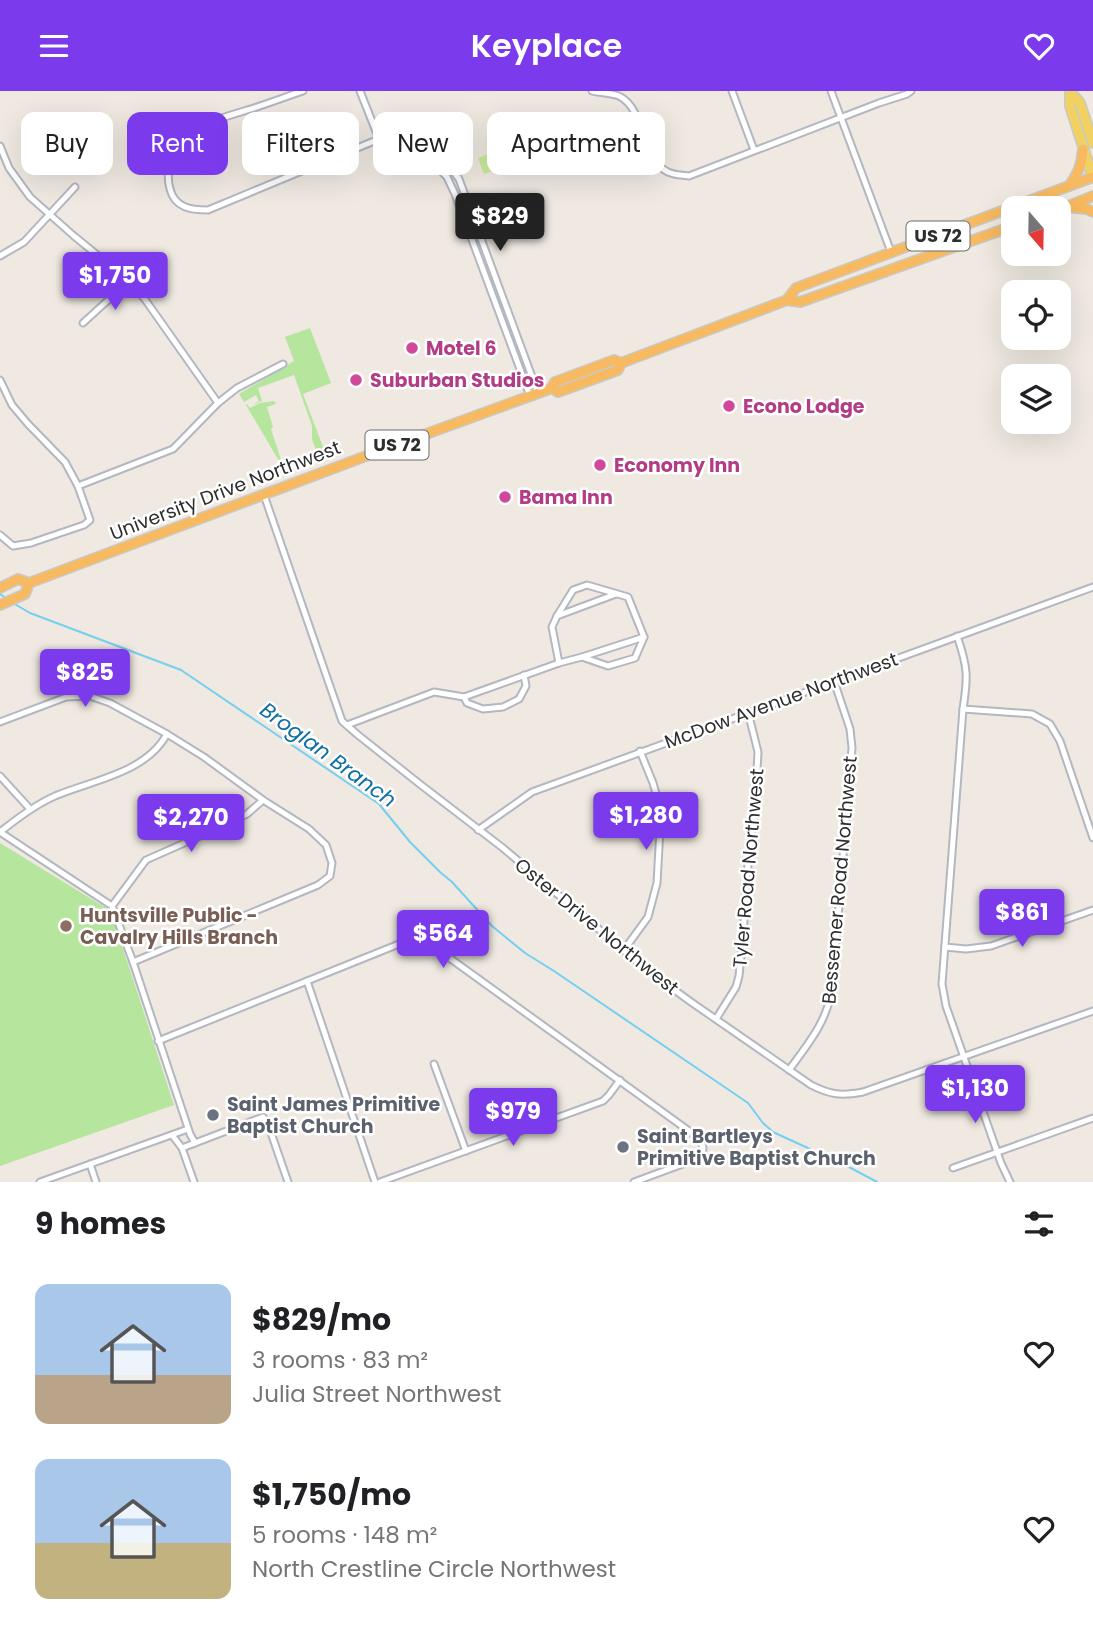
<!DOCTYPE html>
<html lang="en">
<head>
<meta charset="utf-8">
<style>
	body { margin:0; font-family:Poppins,sans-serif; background:#f6f6f6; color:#202124; height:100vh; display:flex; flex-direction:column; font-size:26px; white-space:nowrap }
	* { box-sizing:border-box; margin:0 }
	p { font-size:23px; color:#757577 }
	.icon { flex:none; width:38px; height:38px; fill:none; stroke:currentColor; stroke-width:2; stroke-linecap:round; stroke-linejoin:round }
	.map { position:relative; height:1091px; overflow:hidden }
	.sheet { display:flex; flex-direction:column; background:#fff; flex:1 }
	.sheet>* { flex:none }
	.hud { position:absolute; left:21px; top:21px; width:700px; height:63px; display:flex; gap:14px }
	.needle { width:46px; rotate:160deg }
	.controls { position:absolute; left:1001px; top:105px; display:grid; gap:14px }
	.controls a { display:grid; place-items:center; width:70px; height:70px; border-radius:14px; background:#fff; box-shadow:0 7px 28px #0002; font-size:35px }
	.price { position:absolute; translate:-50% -60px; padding:0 16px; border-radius:7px; background:#7c3aed; color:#fff; font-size:23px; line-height:46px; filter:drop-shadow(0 2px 4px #0008) }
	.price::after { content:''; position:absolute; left:50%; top:42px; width:21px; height:16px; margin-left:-10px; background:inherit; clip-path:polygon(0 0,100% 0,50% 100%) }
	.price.current { background:#222; color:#fff }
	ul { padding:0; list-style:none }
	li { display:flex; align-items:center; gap:21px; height:175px; padding:0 35px }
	li span { display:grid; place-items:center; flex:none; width:196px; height:140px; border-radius:14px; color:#555 }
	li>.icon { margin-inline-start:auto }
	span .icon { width:84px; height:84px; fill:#fffc; stroke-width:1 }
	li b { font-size:30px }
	h2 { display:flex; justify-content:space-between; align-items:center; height:84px; padding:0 35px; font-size:30px }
	.chip { padding:0 24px; border-radius:14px; background:#fff; box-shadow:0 7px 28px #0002; font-size:24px; line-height:63px }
	.chip.current { background:#7c3aed; color:#fff }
	header { display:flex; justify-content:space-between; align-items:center; height:91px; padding:0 35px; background:#7c3aed; color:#fff; font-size:32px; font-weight:600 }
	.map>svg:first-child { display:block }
</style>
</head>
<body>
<header><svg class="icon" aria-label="menu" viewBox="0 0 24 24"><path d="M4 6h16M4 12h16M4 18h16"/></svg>Keyplace<svg class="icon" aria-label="heart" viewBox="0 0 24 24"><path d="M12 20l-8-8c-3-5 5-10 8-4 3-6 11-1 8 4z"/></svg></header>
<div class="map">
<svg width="1093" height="1091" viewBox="0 0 1093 1091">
	<rect width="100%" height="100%" fill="#efe9e1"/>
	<g fill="#b6e59e">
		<polygon points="310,237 331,292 303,303 326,364 319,367 312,348 312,335 294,284 258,297 262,310 253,314 259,310 256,304 244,311 239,303 294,270 285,246"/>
		<polygon points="274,310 276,313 267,316 273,336 271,338 281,369 285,368 287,378 285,380 246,314 247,313 250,317 260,312"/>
		<polygon points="0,752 106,817 112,824 174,1014 0,1075"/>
	</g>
	<polygon fill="#c9ec9a" points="510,54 517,71 484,83 478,67"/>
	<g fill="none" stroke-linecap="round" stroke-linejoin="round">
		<g stroke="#75cff0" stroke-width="2">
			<polyline points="0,503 6,507"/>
			<polyline points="13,512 30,522 181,579 379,713 410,751 440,781 452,791 492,835 525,862 554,880 748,1012 763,1032 773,1041 847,1075 877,1091"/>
		</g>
		<defs>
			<g id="minor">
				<path d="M 303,0 C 288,5 272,11 257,16 C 236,23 192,33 178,51 C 169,63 166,84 170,98 C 175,117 191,119 208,119 L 379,48 C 384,47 390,45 396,45 C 419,45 447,70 459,88 L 538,302"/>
				<polyline points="360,0 379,48"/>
				<path d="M 592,0 C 600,2 611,2 619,5 C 646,19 639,61 663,78 C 670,84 680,84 689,85 L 879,12 L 907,3 L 911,0"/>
				<polyline points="732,0 754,59"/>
				<polyline points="831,0 891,161"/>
				<polyline points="0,55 9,77 30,106 74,145 129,190 144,207 218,312"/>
				<polyline points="422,57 432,71 447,86 455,103 530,305"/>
				<polyline points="0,165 24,151 75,96"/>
				<polyline points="83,232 129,190"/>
				<polyline points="0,289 12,314 28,333 65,371 78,395 90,429 84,434 31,452 13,455 0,444"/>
				<polyline points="78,395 173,358 218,312 237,297 283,273"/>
				<path d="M 264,404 L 342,630 L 358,644 L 421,694 L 503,757 L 647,879 L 691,911 L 811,994 C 831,1004 841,1005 863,1001 L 1093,920"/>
				<path d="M 957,545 C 968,576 968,586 963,618 L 942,893 L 946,915 L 1001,1072 L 1010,1091"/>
				<polyline points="582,566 644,546"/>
				<polyline points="559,572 552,536 557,525 616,503"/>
				<polyline points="464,606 467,612 483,618 503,616 519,608 526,595 524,584"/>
				<polyline points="963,618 1032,623 1050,633 1060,650 1093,747"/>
				<polyline points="0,631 66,606 90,605 110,612 167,643 204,666 263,709 309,738 326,754 332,772 330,785 318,794 133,871"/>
				<polyline points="347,634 434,601 464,606 559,572 582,566 608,575 635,567 644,546 628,506 587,494 573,499 557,525"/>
				<polyline points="0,685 30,718"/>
				<polyline points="478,739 532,701 1093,496"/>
				<polyline points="0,741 112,815 133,871 190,1043 195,1052"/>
				<path d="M 0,741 C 18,727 35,714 55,705 C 93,689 146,682 167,643"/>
				<polyline points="112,815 146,769 225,734 247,723 263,709"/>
				<polyline points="945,856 966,858 991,855 1093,819"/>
				<polyline points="624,859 648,826 657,792 661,720 653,692 640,660"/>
				<polyline points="307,890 375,1091"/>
				<polyline points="716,928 736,896 739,885 743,844 748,773 755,715 758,661 748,621"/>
				<path d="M 158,950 L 409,849 L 426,850 L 696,1045 C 703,1053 706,1058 699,1067 L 634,1091"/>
				<polyline points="434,973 466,1060"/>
				<path d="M 789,979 C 808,953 826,932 832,899 L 852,657 L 850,638 L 834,590"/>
				<polyline points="172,1044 182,1057 194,1091"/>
				<polyline points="182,1057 263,1026 269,1036 288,1091"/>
				<polyline points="90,1073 96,1091"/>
				<polyline points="953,1077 1093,1027"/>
				<polyline points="40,1091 188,1038"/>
				<polyline points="380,1091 603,1010 609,1004 620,989"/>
			</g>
			<g id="primary">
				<polyline points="1070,0 1070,15 1093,87"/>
				<polyline points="1070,0 1080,12 1093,52"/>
			</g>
			<g id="trunk">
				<path d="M 1069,95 C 1078,83 1082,73 1083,58"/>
				<polyline points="1067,116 1087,118 1093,121"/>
				<polyline points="1059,119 1093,105"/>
				<polyline points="787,209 800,211 1013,135"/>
				<polyline points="552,297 558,301 618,279 621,272"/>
				<polyline points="0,497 18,488 29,492 374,362 552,297 555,291 614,269 621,272 787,209 796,197 1093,86"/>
				<polyline points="0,514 25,503 29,492"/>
			</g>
		</defs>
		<use href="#minor" stroke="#b4b7c1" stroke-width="9"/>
		<use href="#primary" stroke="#c9c9c9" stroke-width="12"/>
		<use href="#trunk" stroke="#c9c9c9" stroke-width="12"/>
		<use href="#minor" stroke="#fff" stroke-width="5"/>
		<use href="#primary" stroke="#f2d163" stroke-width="9"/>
		<use href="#trunk" stroke="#f8ba60" stroke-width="9"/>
	</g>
	<g fill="#d1479c" stroke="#fff" stroke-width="2.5">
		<circle cx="412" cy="257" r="7"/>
		<circle cx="356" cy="289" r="7"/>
		<circle cx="729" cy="315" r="7"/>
		<circle cx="600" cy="374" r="7"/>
		<circle cx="505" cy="406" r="7"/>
	</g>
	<circle fill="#8d6e63" stroke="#fff" stroke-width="2.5" cx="66" cy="835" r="7"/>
	<g fill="#6b7280" stroke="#fff" stroke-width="2.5">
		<circle cx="213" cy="1024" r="7"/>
		<circle cx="623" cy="1056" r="7"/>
	</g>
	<g text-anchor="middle" stroke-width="5" stroke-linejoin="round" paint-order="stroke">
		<g fill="#fff" stroke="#6d6d6d" stroke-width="2">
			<rect x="906.5" y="130.5" width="63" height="29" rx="5"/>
			<rect x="365.5" y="339.5" width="63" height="29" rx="5"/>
		</g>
		<g font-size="18" font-weight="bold" fill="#2e2e2e">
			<text x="938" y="151">US 72</text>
			<text x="397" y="360">US 72</text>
		</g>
		<g font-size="19" font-weight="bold" fill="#b23c85" stroke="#fff" text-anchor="start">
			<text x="426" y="264">Motel 6</text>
			<text x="370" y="296">Suburban Studios</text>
			<text x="743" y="322">Econo Lodge</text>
			<text x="614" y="381">Economy Inn</text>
			<text x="519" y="413">Bama Inn</text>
		</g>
		<g font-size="19" fill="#2e2e2e" stroke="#fff">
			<text transform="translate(225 399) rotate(-21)" y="7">University Drive Northwest</text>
			<text transform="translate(781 609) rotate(-20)" y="7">McDow Avenue Northwest</text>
			<text transform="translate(748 777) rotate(-85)" y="7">Tyler Road Northwest</text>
			<text transform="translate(839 789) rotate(-85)" y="7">Bessemer Road Northwest</text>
			<text transform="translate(597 835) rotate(39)" y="7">Oster Drive Northwest</text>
		</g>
		<g font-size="19" font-weight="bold" fill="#785e54" stroke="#fff" text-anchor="start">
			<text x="80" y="831">Huntsville Public -<tspan x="80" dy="22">Cavalry Hills Branch</tspan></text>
		</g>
		<g font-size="19" font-weight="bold" fill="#5b616d" stroke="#fff" text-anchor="start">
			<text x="227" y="1020">Saint James Primitive<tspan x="227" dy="22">Baptist Church</tspan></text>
			<text x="637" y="1052">Saint Bartleys<tspan x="637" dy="22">Primitive Baptist Church</tspan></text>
		</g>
		<g font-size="21" font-style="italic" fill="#0d6fa3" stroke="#fff">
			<text transform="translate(328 664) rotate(36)" y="7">Broglan Branch</text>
		</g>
	</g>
</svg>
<div class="controls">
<a><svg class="needle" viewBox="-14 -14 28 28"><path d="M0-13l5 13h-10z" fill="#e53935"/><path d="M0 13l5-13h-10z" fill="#757577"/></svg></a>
<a><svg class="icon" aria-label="locate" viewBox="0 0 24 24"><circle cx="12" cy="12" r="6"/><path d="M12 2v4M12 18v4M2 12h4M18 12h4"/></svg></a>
<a><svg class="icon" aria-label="layers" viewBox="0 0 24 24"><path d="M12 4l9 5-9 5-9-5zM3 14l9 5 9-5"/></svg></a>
</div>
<b class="price current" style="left:500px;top:162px">$829</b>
<b class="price" style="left:115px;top:221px">$1,750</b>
<b class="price" style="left:85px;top:618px">$825</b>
<b class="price" style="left:646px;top:761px">$1,280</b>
<b class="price" style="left:191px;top:763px">$2,270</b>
<b class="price" style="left:1022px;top:858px">$861</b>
<b class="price" style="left:443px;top:879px">$564</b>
<b class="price" style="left:975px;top:1034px">$1,130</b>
<b class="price" style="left:513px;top:1057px">$979</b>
<div class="hud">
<a class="chip">Buy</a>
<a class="chip current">Rent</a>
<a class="chip">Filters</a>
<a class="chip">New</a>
<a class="chip">Apartment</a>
</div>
</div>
<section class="sheet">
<h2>9 homes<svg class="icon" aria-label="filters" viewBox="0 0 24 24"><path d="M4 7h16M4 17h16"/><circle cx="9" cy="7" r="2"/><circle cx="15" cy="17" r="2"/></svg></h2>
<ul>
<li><span style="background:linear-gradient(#a9c7e8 65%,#b9a48a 0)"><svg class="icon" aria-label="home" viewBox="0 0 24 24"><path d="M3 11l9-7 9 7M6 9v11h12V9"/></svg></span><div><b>$829/mo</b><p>3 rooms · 83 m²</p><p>Julia Street Northwest</p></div><svg class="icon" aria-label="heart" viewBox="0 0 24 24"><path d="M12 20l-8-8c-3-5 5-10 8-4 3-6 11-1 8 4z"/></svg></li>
<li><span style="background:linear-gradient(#a9c7e8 60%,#c2b280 0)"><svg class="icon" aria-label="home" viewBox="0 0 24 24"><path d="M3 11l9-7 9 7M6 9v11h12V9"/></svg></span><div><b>$1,750/mo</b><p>5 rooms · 148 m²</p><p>North Crestline Circle Northwest</p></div><svg class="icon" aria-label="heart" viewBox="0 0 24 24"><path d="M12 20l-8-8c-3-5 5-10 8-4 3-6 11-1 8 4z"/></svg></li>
</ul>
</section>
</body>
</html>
